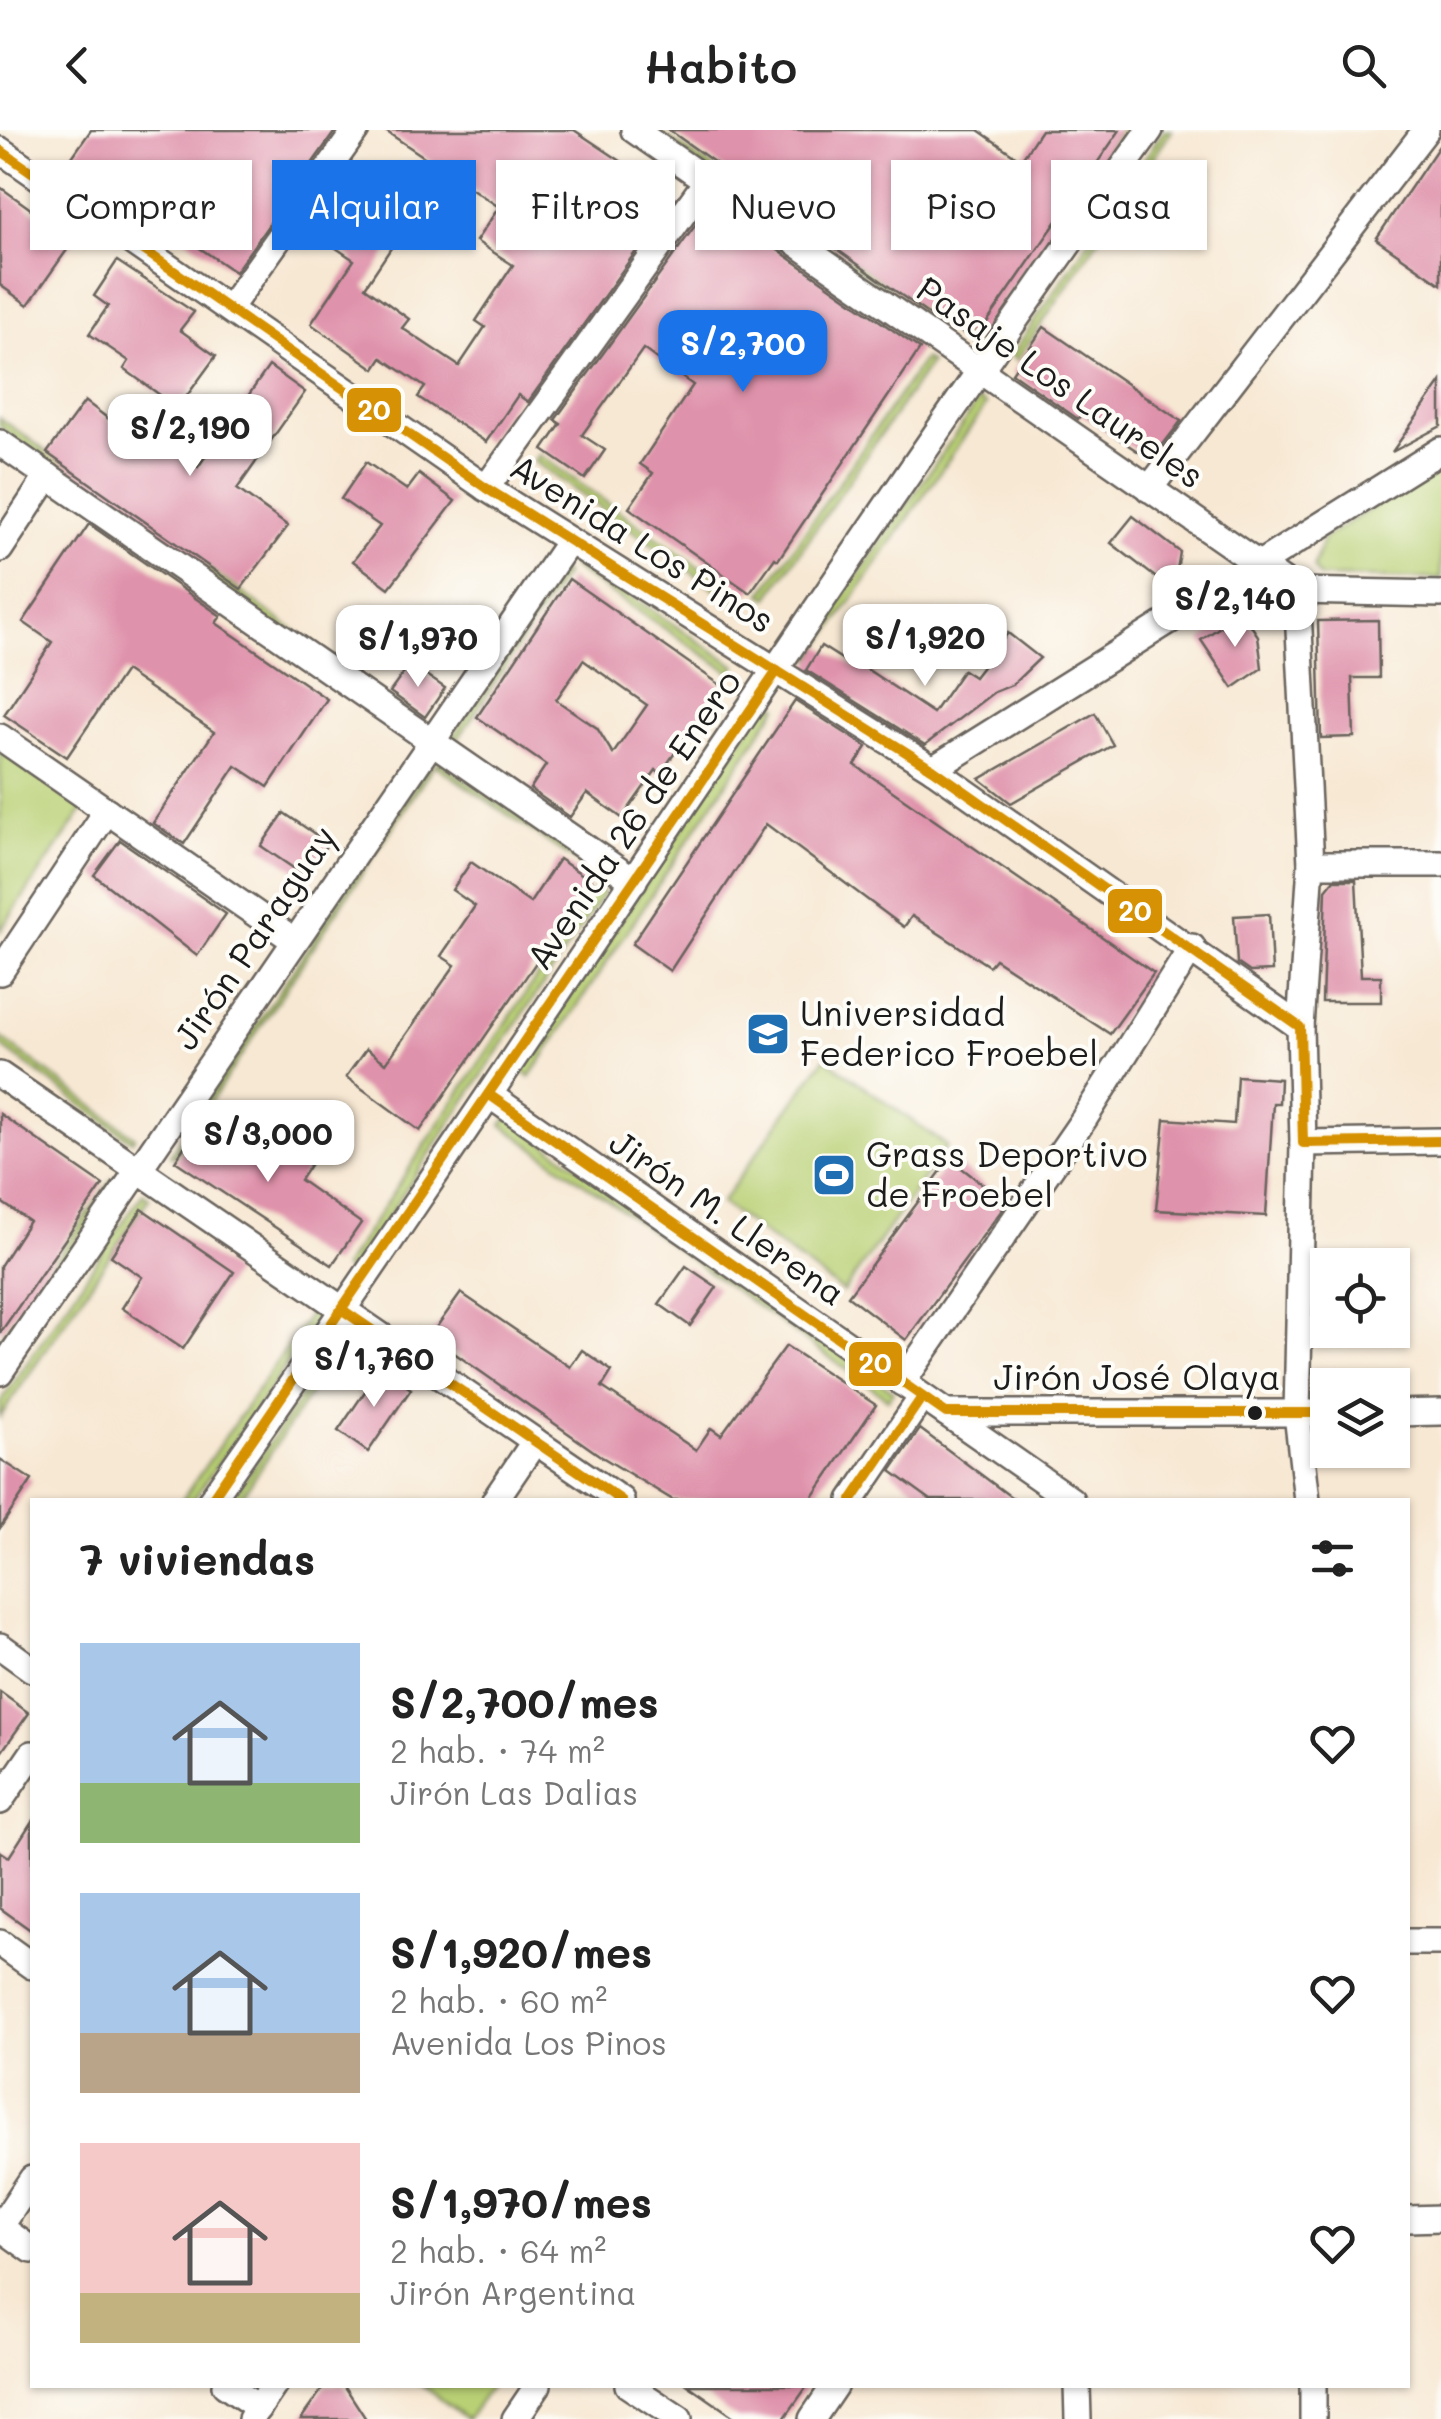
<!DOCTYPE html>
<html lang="es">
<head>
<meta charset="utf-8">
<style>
	body { margin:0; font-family:Mali,sans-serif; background:#f2f2f2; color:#222; height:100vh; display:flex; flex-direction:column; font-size:38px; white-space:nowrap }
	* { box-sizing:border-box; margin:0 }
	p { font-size:32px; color:#767676 }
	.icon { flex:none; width:55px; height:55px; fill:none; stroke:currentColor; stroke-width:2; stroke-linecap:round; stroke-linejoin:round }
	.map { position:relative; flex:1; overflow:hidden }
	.sheet { position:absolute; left:30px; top:1368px; width:1380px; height:890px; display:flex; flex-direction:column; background:#fff; border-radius:0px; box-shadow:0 2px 8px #0004 }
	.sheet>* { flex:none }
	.banner { position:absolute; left:30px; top:30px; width:1382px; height:90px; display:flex; gap:20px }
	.buttons { position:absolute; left:1310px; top:1118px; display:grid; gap:20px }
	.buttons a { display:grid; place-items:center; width:100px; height:100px; border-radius:0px; background:#fff; box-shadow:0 2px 8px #0004; font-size:50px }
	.price { position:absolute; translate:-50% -85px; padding:0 22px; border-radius:20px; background:#fff; color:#222; font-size:32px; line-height:65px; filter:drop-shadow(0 2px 5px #0008) }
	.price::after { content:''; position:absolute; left:50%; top:60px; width:30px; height:22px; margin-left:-15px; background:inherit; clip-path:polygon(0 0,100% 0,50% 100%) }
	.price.on { background:#1a73e8; color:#fff }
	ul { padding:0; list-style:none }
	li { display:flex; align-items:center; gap:30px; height:250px; padding:0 50px }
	li span { display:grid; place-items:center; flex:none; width:280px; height:200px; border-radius:0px; color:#555 }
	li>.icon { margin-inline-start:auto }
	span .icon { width:120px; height:120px; fill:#fffc; stroke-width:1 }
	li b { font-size:42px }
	h2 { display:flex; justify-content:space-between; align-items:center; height:120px; padding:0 50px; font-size:42px }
	.chip { padding:0 35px; border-radius:0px; background:#fff; box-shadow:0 2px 8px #0004; font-size:35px; line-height:90px }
	.chip.on { background:#1a73e8; color:#fff }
	header { display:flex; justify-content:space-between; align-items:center; height:130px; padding:0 50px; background:#fff; font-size:45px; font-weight:600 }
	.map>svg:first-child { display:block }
</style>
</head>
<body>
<header><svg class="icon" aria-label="back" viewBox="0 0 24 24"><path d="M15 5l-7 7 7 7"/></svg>Habito<svg class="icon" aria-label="search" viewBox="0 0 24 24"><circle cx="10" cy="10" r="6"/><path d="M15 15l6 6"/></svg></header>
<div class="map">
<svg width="1441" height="2289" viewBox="0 0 1441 2289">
	<rect width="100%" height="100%" fill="#fdfcf7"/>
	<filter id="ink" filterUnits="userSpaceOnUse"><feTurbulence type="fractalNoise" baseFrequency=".01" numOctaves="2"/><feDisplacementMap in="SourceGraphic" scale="20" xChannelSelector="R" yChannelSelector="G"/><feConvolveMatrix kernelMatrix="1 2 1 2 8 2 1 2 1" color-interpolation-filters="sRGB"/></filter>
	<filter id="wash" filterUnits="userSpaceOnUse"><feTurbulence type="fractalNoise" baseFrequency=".0048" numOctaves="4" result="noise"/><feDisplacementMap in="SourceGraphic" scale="40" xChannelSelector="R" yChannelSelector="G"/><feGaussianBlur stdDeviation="2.25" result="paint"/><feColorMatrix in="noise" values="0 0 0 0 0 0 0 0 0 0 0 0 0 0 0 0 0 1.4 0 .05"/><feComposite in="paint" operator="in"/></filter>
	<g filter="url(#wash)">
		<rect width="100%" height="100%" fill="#f7e8d3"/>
		<g fill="#b9d074" stroke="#6a7648" stroke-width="2.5">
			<polygon points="647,0 656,0 965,206 962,210"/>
			<polygon points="1120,0 1129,0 988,209 983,205"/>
			<polygon points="1164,0 1172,0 1017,230 1011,226"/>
			<polygon points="924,229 930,233 768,468 762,464"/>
			<polygon points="979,270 986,275 811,529 804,524"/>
			<polygon points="0,288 422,593 418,599 0,297"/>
			<polygon points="539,325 749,472 744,479 534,331"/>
			<polygon points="1441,334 1441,449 1320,447 1313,438 1323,409"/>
			<polygon points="576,430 736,536 732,543 572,437"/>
			<polygon points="560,441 565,444 455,614 450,611"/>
			<polygon points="768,570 778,576 530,947 521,940"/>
			<polygon points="0,618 85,677 0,801"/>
			<polygon points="438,631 598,741 596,745 435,635"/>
			<polygon points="429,635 432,638 174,1027 170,1025"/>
			<polygon points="596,758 604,763 350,1143 343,1138"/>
			<polygon points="0,907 135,1007 132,1011 0,915"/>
			<polygon points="825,928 947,1016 843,1162 721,1073"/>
			<polygon points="508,987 893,1261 888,1269 502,995"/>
			<polygon points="112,1049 117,1053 7,1209 2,1206"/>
			<polygon points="143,1063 149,1068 0,1287 0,1273"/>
			<polygon points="313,1179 321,1184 193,1370 182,1370"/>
			<polygon points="345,1201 350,1204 239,1370 231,1370"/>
			<polygon points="422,2255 492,2255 467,2289"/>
		</g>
		<g id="blocks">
			<g fill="#df92ab" fill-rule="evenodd">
				<polygon points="91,0 336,0 235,142 70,30"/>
				<polygon points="384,0 574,0 675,67 528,272 518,265 486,312 418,267 425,257 382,228 375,239 311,194 354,130 306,98 332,61 399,106 365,157 409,189 402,198 459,236 485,197 476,191 513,135 476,111 499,77"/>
				<polygon points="669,0 978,0 1021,30 1041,0 1120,0 974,211 941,188 939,192"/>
				<polygon points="1441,13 1441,154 1376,109"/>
				<polygon points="0,57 74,110 28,175 0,155"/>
				<polygon points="716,77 920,219 778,430 775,428 750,463 629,378 653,343 640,334 693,255 643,219 582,305 605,320 585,349 543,320 561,294 555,290 702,86 707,89"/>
				<polygon points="117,131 194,182 180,200 216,226 178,278 124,239 129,231 89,204 108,176 94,166"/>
				<polygon points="1044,197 1181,291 1151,330 1081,284 1078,289 1012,243"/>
				<polygon points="269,236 305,262 237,359 288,396 241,459 47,323 85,271 156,325 165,313 198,337"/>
				<polygon points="1441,252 1441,296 1392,322"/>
				<polygon points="366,332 407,360 419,344 455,371 389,458 353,431 380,396 341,369"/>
				<polygon points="1133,386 1180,422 1176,446 1164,454 1111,413"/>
				<polygon points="89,394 221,486 216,493 327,569 268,657 236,636 184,714 153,693 214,602 125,541 67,627 4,585 52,512 23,492"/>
				<path d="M 569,449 L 722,556 L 660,644 L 656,640 L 622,688 L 587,663 L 570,687 L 530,659 L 546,635 L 477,587 ZM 583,530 L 647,575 L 613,624 L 597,598 L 556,570 Z"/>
				<polygon points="1242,482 1258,506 1262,538 1233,558 1201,510"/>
				<polygon points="1378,490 1379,548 1352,548 1354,607 1321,608 1318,491"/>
				<polygon points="1008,503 1040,528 1012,555 994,562 925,615 806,540 821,516 856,538 859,534 933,583 963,540 974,547"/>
				<polygon points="410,534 445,558 425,587 390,562"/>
				<polygon points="795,571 867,617 855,635 1154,843 1110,904 995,829 989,836 912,786 904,797 766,694 670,841 632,814"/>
				<polygon points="1095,583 1113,615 1011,673 980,649"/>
				<polygon points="284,683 328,713 305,746 261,716"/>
				<polygon points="120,710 226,784 197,826 94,745"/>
				<polygon points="559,729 592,751 420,1001 346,947 366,919 386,933 455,835 441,826 475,776 452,760 471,732 530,773"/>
				<polygon points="1334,750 1356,750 1361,846 1381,846 1381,872 1322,872 1326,760"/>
				<polygon points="1269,784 1272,841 1250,842 1237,833 1234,786"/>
				<polygon points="1237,946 1280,949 1279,973 1273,973 1266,1086 1156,1080 1165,989 1234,994"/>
				<polygon points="209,979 275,1024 283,1012 312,1032 300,1050 361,1093 332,1135 175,1031"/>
				<polygon points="0,984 103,1055 0,1203 0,1136 29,1091 0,1071"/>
				<polygon points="950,1029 1007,1073 906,1210 848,1166"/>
				<polygon points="142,1079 234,1142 183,1219 122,1178 142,1147 111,1126"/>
				<polygon points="686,1136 717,1157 690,1196 659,1174"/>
				<polygon points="461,1163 570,1237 582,1220 612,1241 602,1257 696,1320 711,1298 721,1305 786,1216 876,1275 811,1370 673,1370 602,1327 430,1206"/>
				<polygon points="381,1238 411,1259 368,1322 338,1301"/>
				<polygon points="920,1299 1015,1370 931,1370 891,1341"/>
				<polygon points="0,1329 32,1350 0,1398"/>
				<polygon points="0,1562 29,1583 0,1624"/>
				<polygon points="32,1691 32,1801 0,1778 0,1721 9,1727"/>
				<polygon points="325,2255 344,2255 366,2289 301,2289"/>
				<polygon points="688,2255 808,2255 784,2289 737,2289"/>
			</g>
		</g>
	</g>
	<g filter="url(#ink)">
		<use href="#blocks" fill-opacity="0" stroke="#69635c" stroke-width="2.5"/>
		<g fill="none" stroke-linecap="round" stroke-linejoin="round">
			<defs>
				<g id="minor">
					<polyline points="634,0 1297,461"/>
					<polyline points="0,20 486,358 933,639 1300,897"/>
					<polyline points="230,177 356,0"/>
					<polyline points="0,313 634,751"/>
					<polyline points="486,358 708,49"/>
					<polyline points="1149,359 1426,0"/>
					<polyline points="0,419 48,346"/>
					<polyline points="1297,461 1311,734 1300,897 1303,1013 1297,1284 1307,1370"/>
					<polyline points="1297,461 1441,464"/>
					<polyline points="0,607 295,811"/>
					<polyline points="933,639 1441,320"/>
					<polyline points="1311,734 1441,734"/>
					<polyline points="0,842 107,681"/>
					<polyline points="0,945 621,1370"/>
					<polyline points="491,966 1071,1370"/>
					<polyline points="1303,1013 1441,1011"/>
					<polyline points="0,1242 568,413"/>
					<polyline points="902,1253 1084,989 1192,817"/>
					<polyline points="946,1283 1328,1283"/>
					<polyline points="1392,1283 1441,1282"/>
					<path d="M 211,1370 C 529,917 826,449 1150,0"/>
					<polyline points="495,1370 535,1311"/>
					<polyline points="852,1370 922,1267"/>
					<polyline points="0,1516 32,1539"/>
					<polyline points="0,1671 32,1624"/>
					<polyline points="1408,1812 1441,1812"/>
					<polyline points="0,1813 32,1836"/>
					<polyline points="32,2049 0,2097 32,2120"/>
					<polyline points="1408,2089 1441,2088"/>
					<polyline points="225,2255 259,2278"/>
					<polyline points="628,2255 679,2289"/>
					<polyline points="1077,2255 1078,2289"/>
					<polyline points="1313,2255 1313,2289"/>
					<polyline points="251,2289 274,2255"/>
					<polyline points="515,2289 538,2255"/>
					<polyline points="812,2289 835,2255"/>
				</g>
			</defs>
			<use href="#minor" stroke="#69635c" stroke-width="30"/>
			<use href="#minor" stroke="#fff" stroke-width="25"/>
			<defs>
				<g id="bus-1">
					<polyline points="0,20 486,358 933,639 1300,897 1303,1013 1441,1011"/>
					<polyline points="491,966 946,1283 1328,1283"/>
					<polyline points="344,1181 621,1370"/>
					<polyline points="211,1370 777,541"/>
					<polyline points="852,1370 922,1267"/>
				</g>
			</defs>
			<use href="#bus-1" stroke="#fdfcf7" stroke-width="18"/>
			<use href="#bus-1" stroke="#d69104" stroke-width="10"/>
		</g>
	</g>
	<defs>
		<symbol id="university-square" viewBox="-11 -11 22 22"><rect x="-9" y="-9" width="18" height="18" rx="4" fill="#1f6fb2" stroke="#fdfcf7"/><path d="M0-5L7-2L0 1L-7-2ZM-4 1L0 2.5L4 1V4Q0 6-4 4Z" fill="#fff"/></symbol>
		<symbol id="stadium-square" viewBox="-11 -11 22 22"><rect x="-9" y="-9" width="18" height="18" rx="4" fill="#1f6fb2" stroke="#fdfcf7"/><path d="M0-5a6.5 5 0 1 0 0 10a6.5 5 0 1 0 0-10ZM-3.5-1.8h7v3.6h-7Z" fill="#fff"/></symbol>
	</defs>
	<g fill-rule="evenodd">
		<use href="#university-square" x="743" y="879" width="50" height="50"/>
		<use href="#stadium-square" x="809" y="1020" width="50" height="50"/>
	</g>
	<circle fill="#1c1c1c" stroke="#fdfcf7" stroke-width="4" cx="1255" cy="1283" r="9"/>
	<g text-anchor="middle" stroke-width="8" stroke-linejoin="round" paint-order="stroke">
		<g font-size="35" fill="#1c1c1c" stroke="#fdfcf7">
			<text transform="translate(1060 253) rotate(35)" y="12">Pasaje Los Laureles</text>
			<text transform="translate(642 414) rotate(32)" y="12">Avenida Los Pinos</text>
			<text transform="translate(634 690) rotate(-56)" y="12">Avenida 26 de Enero</text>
			<text transform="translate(255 808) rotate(-56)" y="12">Jirón Paraguay</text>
			<text transform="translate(727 1088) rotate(35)" y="12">Jirón M. Llerena</text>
			<text x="1137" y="1260">Jirón José Olaya</text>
		</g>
		<g font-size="35" fill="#1c1c1c" stroke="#fdfcf7" text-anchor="start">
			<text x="800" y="896">Universidad<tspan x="800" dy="40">Federico Froebel</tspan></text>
			<text x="866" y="1037">Grass Deportivo<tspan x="866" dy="40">de Froebel</tspan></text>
		</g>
	</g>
	<g stroke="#fdfcf7" stroke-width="4">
		<rect x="345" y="256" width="58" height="48" rx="10" fill="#d69104"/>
		<rect x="1106" y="757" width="58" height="48" rx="10" fill="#d69104"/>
		<rect x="847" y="1210" width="57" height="48" rx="10" fill="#d69104"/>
	</g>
	<g font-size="28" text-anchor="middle" font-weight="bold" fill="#fff">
		<text x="374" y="290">20</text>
		<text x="1135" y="791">20</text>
		<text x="875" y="1243">20</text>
	</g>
</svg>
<div class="buttons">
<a><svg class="icon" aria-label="locate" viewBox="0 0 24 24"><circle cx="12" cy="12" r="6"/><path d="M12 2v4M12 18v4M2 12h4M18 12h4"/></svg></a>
<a><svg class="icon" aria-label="layers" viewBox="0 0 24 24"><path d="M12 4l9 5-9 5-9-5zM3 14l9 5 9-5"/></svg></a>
</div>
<b class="price on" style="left:743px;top:265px">S/2,700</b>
<b class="price" style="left:190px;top:349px">S/2,190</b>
<b class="price" style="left:1235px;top:520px">S/2,140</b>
<b class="price" style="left:925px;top:559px">S/1,920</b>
<b class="price" style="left:418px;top:560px">S/1,970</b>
<b class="price" style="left:268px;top:1055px">S/3,000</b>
<b class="price" style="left:374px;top:1280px">S/1,760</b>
<div class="banner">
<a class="chip">Comprar</a>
<a class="chip on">Alquilar</a>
<a class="chip">Filtros</a>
<a class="chip">Nuevo</a>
<a class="chip">Piso</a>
<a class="chip">Casa</a>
</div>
<section class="sheet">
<h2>7 viviendas<svg class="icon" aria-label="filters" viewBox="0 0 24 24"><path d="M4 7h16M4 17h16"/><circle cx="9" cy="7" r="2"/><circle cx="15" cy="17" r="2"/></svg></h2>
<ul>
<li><span style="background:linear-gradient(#a9c7e8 70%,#8fb573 0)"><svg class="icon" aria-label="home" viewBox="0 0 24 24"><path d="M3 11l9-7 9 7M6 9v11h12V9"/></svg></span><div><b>S/2,700/mes</b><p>2 hab. · 74 m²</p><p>Jirón Las Dalias</p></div><svg class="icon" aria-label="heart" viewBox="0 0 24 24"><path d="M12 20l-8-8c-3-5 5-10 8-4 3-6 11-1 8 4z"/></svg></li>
<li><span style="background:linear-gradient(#a9c7e8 70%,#b9a48a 0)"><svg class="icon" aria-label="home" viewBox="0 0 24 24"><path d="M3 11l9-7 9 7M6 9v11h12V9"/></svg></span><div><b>S/1,920/mes</b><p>2 hab. · 60 m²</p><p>Avenida Los Pinos</p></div><svg class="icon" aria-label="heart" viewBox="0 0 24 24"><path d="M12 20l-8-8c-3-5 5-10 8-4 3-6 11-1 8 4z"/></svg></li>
<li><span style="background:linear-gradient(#f6c9c9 75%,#c2b280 0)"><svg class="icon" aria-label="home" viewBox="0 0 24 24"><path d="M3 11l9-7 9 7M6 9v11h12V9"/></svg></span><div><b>S/1,970/mes</b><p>2 hab. · 64 m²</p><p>Jirón Argentina</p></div><svg class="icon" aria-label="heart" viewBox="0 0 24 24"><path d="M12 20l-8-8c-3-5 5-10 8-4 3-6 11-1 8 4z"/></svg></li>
</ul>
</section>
</div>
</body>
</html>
